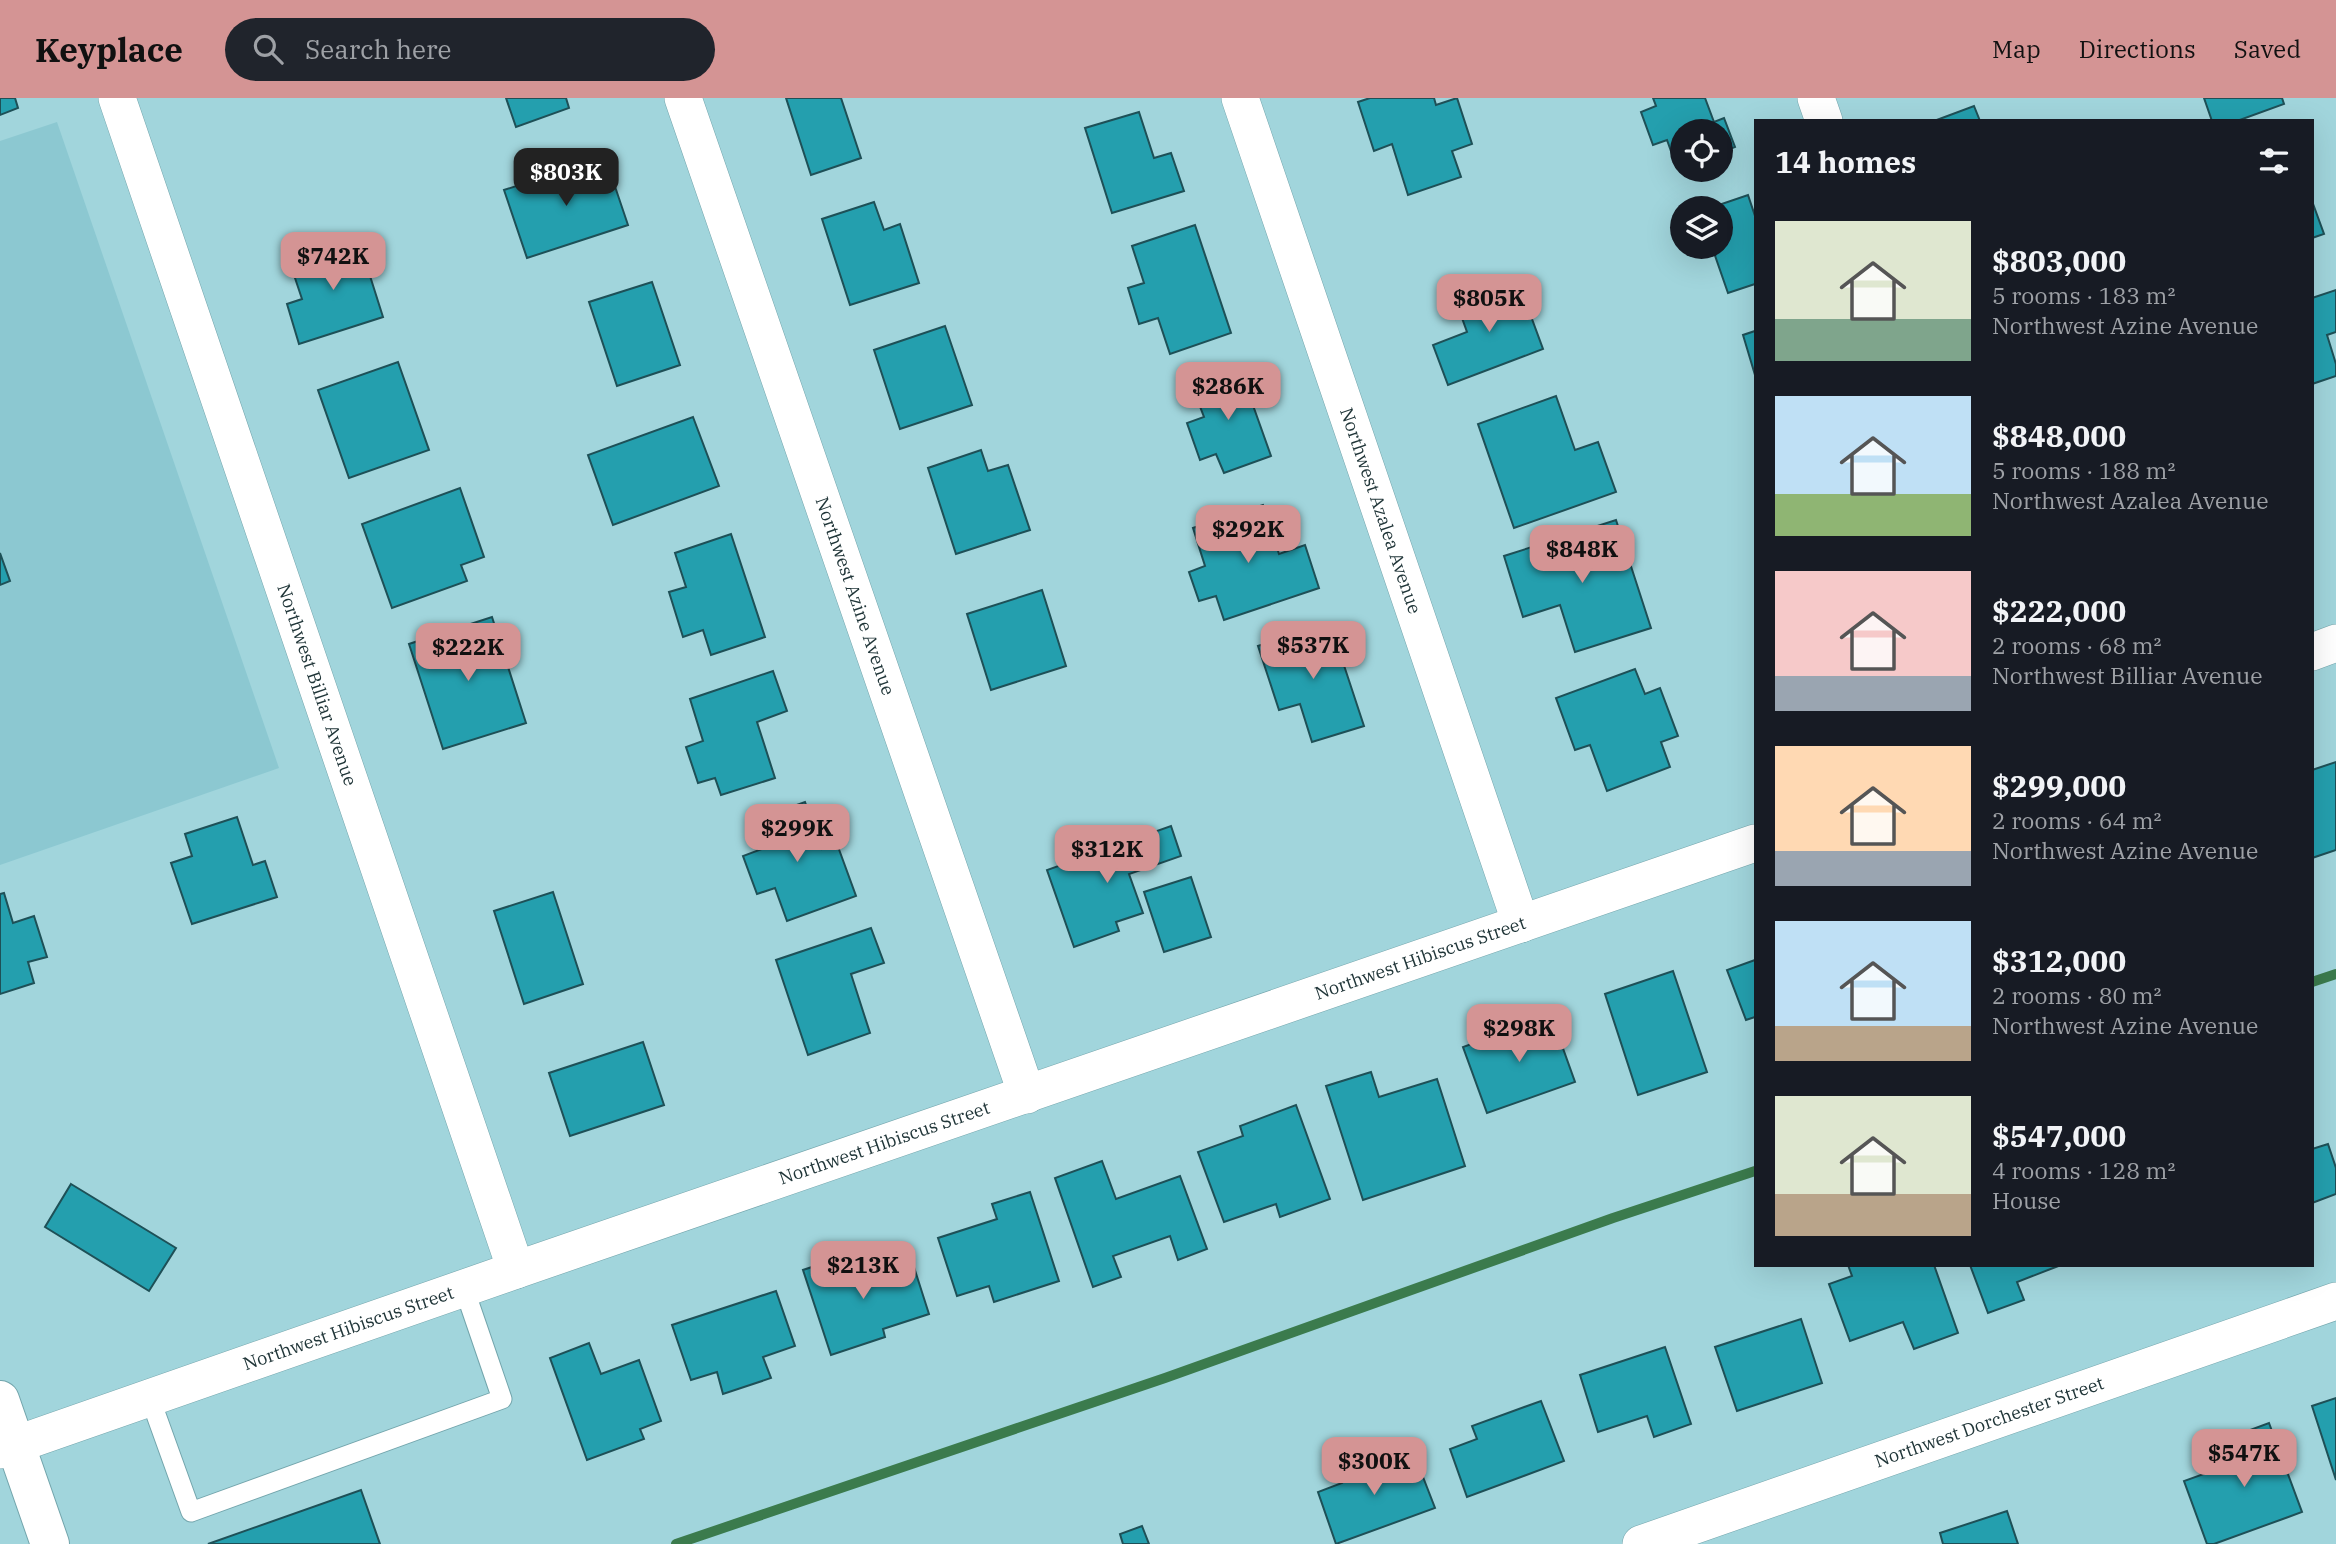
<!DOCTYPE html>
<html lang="en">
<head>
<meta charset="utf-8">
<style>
	body { margin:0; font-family:"IBM Plex Serif",serif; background:#20242c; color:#f1f3f6; height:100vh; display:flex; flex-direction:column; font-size:26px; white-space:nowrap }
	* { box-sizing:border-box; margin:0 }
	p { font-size:23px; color:#9ea1a6 }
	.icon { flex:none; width:38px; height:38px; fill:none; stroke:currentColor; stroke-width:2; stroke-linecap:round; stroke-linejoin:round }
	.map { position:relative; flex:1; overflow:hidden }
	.details { position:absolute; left:1754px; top:21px; width:560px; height:1148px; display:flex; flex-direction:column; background:#171b24; border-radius:0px; box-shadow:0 7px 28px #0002 }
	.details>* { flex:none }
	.fabs { position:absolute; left:1670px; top:21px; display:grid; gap:14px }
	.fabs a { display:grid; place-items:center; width:63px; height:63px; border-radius:50%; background:#171b24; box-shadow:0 7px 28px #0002; font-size:35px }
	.price { position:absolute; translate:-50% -60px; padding:0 16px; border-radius:14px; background:#d49494; color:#111; font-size:23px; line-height:46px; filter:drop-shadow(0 2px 4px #0008) }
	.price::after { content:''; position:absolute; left:50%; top:42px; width:21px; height:16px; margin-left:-10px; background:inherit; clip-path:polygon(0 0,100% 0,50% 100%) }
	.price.on { background:#222; color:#fff }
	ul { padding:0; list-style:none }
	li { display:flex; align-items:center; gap:21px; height:175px; padding:0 21px }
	li span { display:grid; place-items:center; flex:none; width:196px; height:140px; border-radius:0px; color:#555 }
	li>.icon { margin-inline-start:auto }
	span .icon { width:84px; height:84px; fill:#fffc; stroke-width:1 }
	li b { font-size:30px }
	h2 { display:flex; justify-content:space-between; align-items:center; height:84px; padding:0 21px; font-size:30px }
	header { display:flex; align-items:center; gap:42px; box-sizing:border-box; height:98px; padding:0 35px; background:#d49494; color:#111 }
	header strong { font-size:33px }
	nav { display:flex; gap:38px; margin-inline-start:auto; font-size:24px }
	.search { width:490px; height:63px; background:#20242c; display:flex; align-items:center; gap:18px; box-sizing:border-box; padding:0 24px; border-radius:38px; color:#9ea1a6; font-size:26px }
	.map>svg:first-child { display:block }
</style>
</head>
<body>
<header>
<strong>Keyplace</strong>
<div class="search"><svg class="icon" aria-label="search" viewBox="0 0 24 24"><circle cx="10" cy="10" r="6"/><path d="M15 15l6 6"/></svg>Search here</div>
<nav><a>Map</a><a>Directions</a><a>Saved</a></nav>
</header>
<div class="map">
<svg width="2336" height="1446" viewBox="0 0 2336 1446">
	<rect width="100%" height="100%" fill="#a1d5dc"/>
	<polygon fill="#8cc8d1" points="57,24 279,670 0,767 0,43"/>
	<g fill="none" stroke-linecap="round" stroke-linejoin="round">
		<g stroke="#3b7b4d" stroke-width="10">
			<polyline points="2312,884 2336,876"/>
			<polyline points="676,1446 1165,1280 1613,1120 1755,1073"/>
		</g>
	</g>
	<g fill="#249fae" stroke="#1e5057" stroke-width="2">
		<polygon points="0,0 15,0 18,10 0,17"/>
		<polygon points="506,0 566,0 569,10 516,29"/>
		<polygon points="786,0 841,0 861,60 811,77"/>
		<polygon points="1370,0 1434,0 1436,7 1457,0 1472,46 1452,53 1461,79 1408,97 1392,46 1374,53 1358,4"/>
		<polygon points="1653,0 1705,0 1714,24 1724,20 1735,49 1720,55 1720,33 1682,33 1682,69 1677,70 1667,42 1653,47 1641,14 1656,8"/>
		<polygon points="2204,0 2282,0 2284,6 2237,23 2212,23"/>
		<polygon points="1974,8 1980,23 1934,23"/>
		<polygon points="1139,14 1154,60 1171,55 1184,93 1112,115 1085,30"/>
		<polygon points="605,59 628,127 527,160 504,92"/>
		<polygon points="1748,97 1755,118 1755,186 1728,195 1712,149 1720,149 1720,110 1710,110"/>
		<polygon points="2312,103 2324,136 2312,140"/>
		<polygon points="874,104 884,132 900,126 919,185 850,207 822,121"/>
		<polygon points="1195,127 1231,235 1170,256 1158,220 1139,226 1128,190 1144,185 1132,148"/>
		<polygon points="358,140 383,219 299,246 287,206 302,201 289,162"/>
		<polygon points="1518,183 1543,251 1448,287 1433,247 1467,234 1457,206"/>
		<polygon points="652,184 680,267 617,288 589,204"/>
		<polygon points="2336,192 2336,234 2327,237 2336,266 2336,278 2312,286 2312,200"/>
		<polygon points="945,228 972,307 900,331 874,252"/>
		<polygon points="1755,233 1755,277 1743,237"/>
		<polygon points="398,264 429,352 349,380 318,292"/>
		<polygon points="1239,268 1271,358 1224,375 1216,356 1200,362 1187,325 1204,319 1191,285"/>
		<polygon points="1556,298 1575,352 1598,344 1616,394 1514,430 1478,326"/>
		<polygon points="693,319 719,388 613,427 588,357"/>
		<polygon points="981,352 988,373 1008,367 1030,432 956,456 928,370"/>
		<polygon points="460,390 484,459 461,467 467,483 392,510 362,426"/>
		<polygon points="1263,407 1279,456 1305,447 1319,490 1224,522 1216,498 1199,503 1189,474 1205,468 1193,430"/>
		<polygon points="1616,422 1651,530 1575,554 1560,507 1523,519 1504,458"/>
		<polygon points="731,436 765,539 711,557 703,532 683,539 669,494 686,489 675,455"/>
		<polygon points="0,455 10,483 0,487"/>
		<polygon points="1042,492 1066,568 991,592 967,516"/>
		<polygon points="492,519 526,625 443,651 409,546"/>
		<polygon points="1330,525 1364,628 1312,644 1300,606 1279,612 1258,548"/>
		<polygon points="1635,571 1645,596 1660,590 1678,638 1661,644 1670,669 1607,693 1590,647 1575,652 1556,600"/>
		<polygon points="773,573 787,613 757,624 775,680 721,697 715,680 698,685 686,649 703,643 690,601"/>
		<polygon points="2336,664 2336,752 2312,760 2312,672"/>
		<polygon points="805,704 822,751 837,746 856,798 787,823 775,790 757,796 743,758 762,751 752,723"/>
		<polygon points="237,719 253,767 265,763 277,799 192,826 171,765 192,758 185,736"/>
		<polygon points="1171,728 1181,758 1129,776 1143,815 1116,824 1119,833 1074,849 1047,772"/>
		<polygon points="1191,779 1211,839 1164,854 1144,794"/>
		<polygon points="553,794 583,886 524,906 494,813"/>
		<polygon points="4,795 13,825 34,818 47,859 28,864 34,885 0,896 0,796"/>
		<polygon points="871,830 884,865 851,876 870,935 808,957 776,862"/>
		<polygon points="1755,862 1755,919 1746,922 1727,872"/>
		<polygon points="1673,873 1707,974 1638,997 1605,896"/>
		<polygon points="1551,917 1575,984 1487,1015 1463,949"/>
		<polygon points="643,944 664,1007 570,1038 549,975"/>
		<polygon points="1371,974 1379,999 1437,981 1465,1068 1363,1102 1326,988"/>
		<polygon points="1296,1007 1330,1101 1280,1119 1276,1106 1224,1124 1198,1054 1243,1038 1240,1028"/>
		<polygon points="2328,1046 2336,1070 2336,1096 2312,1105 2312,1051"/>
		<polygon points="1102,1063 1116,1101 1180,1078 1207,1151 1178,1162 1170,1138 1113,1158 1121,1179 1093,1189 1055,1080"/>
		<polygon points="71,1086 176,1150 149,1193 45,1129"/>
		<polygon points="1030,1094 1059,1183 994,1204 989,1188 957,1198 938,1140 997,1121 992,1106"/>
		<polygon points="854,1155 862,1179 912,1163 929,1216 883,1231 885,1239 831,1257 803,1172"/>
		<polygon points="1848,1167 1934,1167 1958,1235 1914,1251 1903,1224 1850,1243 1829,1186 1852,1178"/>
		<polygon points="1970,1167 2061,1167 2017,1184 2024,1202 1988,1215"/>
		<polygon points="776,1193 795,1248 763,1259 771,1280 723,1296 717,1274 691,1282 672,1227"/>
		<polygon points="1801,1221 1822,1285 1737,1313 1715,1249"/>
		<polygon points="589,1245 601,1276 639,1262 661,1323 640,1331 644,1341 587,1362 550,1260"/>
		<polygon points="1665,1249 1691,1326 1654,1339 1647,1318 1598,1334 1580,1277"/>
		<polygon points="2336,1300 2336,1382 2312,1308"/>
		<polygon points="1541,1303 1564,1363 1467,1399 1450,1351 1477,1341 1472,1328"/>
		<polygon points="2269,1325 2302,1414 2214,1446 2207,1446 2184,1383 2240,1363 2231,1339"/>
		<polygon points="1378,1355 1385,1373 1416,1361 1435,1410 1336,1446 1318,1394 1342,1385 1337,1370"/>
		<polygon points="361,1392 380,1446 208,1446"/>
		<polygon points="2007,1413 2018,1446 1943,1446 1940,1435"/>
		<polygon points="1142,1428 1149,1446 1123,1446 1120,1436"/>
	</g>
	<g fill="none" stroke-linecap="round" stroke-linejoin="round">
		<defs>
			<polyline id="service" points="150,1300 191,1414 502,1301 464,1190"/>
			<g id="minor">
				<path id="s1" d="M 117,0 L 516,1172"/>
				<path id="s2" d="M 683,0 L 1027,997"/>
				<path id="s3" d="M 1240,0 L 1521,826"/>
				<polyline points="1816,0 1824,23"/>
				<polyline points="2312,554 2336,545"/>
				<path id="s4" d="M 0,1352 L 516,1172 L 1755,745"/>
				<path id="s5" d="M 1641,1446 L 2336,1203"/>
			</g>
			<polyline id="secondary" points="0,1302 50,1446"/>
		</defs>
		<use href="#service" stroke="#73a5ac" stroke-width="21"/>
		<use href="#minor" stroke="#73a5ac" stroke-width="38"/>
		<use href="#secondary" stroke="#73a5ac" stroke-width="40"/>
		<use href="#service" stroke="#fff" stroke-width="19"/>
		<use href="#minor" stroke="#fff" stroke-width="37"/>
		<use href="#secondary" stroke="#fff" stroke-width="38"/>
	</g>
	<g text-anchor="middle" stroke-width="5" stroke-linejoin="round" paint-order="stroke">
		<g font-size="18" fill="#213639" stroke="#d7f0f4">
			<text dy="6" stroke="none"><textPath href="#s3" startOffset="436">Northwest Azalea Avenue</textPath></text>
			<text dy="6" stroke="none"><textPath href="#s2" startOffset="527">Northwest Azine Avenue</textPath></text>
			<text dy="6" stroke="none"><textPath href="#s1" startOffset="620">Northwest Billiar Avenue</textPath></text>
			<text dy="6" stroke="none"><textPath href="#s4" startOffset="1503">Northwest Hibiscus Street</textPath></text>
			<text dy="6" stroke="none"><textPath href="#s4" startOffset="936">Northwest Hibiscus Street</textPath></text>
			<text dy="6" stroke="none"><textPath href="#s4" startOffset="369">Northwest Hibiscus Street</textPath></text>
			<text dy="6" stroke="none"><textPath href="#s5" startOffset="369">Northwest Dorchester Street</textPath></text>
		</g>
	</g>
</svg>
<div class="fabs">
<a><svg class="icon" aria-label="locate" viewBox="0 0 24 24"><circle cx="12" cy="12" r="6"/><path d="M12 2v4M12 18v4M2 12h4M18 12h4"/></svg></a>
<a><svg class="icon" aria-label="layers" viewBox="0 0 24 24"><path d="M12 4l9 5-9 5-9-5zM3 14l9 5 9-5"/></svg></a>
</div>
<b class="price on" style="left:566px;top:110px">$803K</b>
<b class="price" style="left:333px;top:194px">$742K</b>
<b class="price" style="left:1489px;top:236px">$805K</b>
<b class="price" style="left:1228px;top:324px">$286K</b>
<b class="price" style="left:1248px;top:467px">$292K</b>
<b class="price" style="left:1582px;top:487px">$848K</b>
<b class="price" style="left:1313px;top:583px">$537K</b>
<b class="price" style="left:468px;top:585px">$222K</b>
<b class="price" style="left:797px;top:766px">$299K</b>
<b class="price" style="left:1107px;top:787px">$312K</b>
<b class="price" style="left:1519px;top:966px">$298K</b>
<b class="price" style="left:863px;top:1203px">$213K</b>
<b class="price" style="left:2244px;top:1391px">$547K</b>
<b class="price" style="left:1374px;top:1399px">$300K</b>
<section class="details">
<h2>14 homes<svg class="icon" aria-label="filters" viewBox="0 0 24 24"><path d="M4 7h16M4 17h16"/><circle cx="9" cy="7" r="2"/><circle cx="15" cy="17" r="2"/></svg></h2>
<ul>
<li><span style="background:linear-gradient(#dfe7d0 70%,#7fa58c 0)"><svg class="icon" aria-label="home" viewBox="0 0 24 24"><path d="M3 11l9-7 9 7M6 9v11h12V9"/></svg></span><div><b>$803,000</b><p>5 rooms · 183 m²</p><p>Northwest Azine Avenue</p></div></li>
<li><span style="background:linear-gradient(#bfe0f5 70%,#8fb573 0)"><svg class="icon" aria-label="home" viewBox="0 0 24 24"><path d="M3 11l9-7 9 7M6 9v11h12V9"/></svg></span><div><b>$848,000</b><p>5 rooms · 188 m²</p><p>Northwest Azalea Avenue</p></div></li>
<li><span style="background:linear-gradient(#f6c9c9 75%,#9aa5b1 0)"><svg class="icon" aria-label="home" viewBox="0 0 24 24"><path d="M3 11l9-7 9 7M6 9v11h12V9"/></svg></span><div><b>$222,000</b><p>2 rooms · 68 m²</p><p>Northwest Billiar Avenue</p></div></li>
<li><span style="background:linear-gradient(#ffd9b3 75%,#9aa5b1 0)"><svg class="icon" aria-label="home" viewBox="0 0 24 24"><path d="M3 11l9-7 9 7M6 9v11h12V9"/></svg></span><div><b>$299,000</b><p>2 rooms · 64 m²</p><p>Northwest Azine Avenue</p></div></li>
<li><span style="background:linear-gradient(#bfe0f5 75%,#b9a48a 0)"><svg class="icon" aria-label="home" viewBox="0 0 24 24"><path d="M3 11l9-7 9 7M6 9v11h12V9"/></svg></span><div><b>$312,000</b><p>2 rooms · 80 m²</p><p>Northwest Azine Avenue</p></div></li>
<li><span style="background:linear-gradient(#dfe7d0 70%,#b9a48a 0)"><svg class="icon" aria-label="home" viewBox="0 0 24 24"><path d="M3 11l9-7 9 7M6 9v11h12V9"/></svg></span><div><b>$547,000</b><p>4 rooms · 128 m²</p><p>House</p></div></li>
</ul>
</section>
</div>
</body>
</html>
